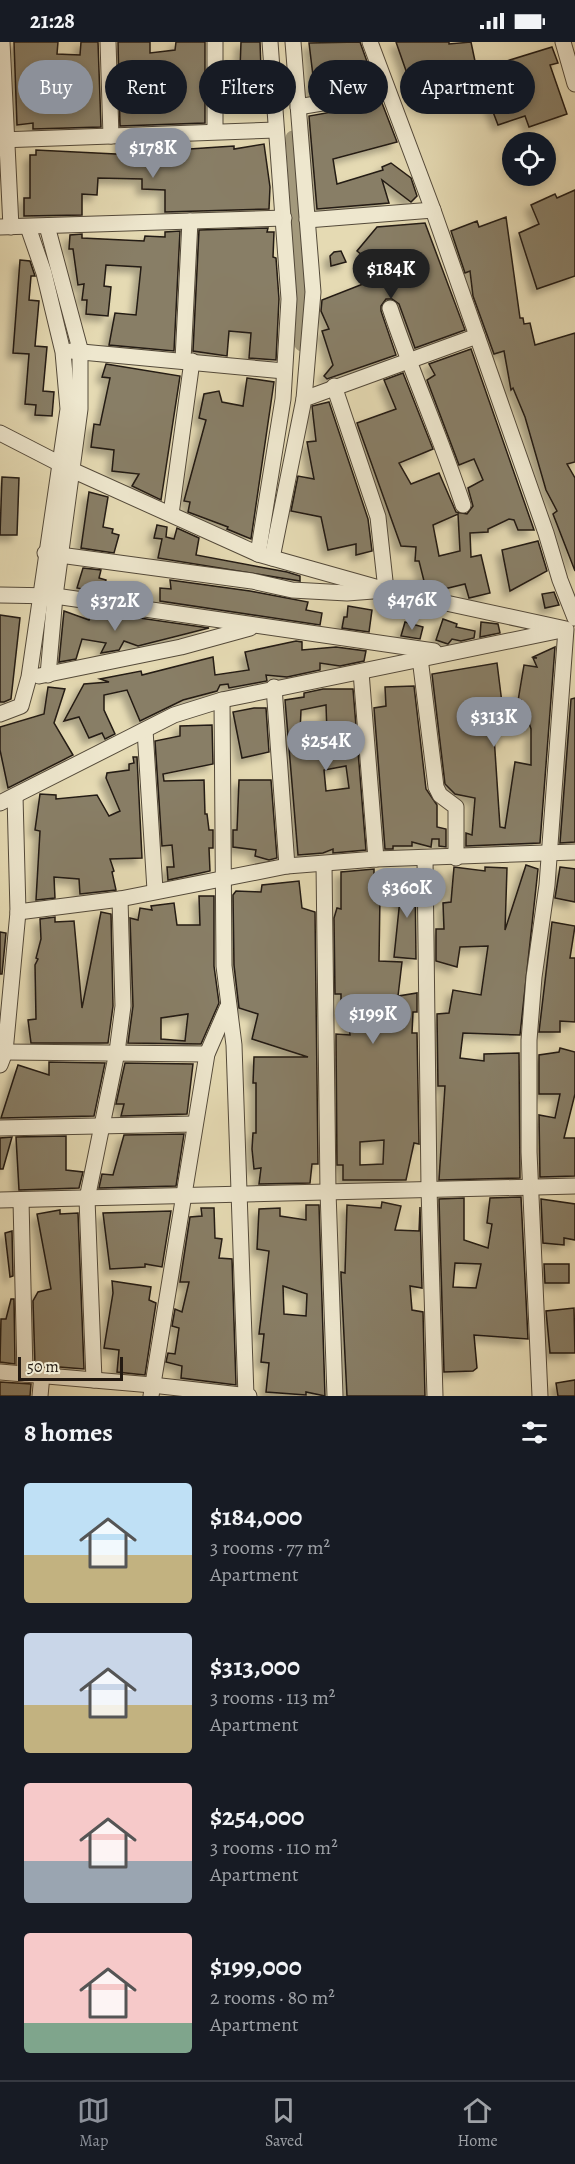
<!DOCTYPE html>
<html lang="en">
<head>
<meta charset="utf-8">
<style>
	body { margin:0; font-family:Alegreya,serif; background:#242831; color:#f1f3f6; height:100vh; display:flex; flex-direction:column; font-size:22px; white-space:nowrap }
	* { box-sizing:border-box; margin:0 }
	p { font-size:20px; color:#9ea1a6 }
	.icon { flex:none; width:33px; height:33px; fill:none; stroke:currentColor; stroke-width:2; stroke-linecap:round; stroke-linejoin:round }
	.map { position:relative; height:1354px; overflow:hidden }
	.sheet { display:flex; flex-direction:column; background:#171b24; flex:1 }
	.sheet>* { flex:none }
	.banner { position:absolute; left:18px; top:18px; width:540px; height:54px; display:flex; gap:12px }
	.buttons { position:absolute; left:502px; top:90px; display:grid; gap:12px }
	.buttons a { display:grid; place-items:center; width:54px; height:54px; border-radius:50%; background:#171b24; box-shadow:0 3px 9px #0003; font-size:30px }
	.scale { position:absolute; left:18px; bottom:15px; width:105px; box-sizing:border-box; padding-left:6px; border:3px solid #241a12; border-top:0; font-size:16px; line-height:21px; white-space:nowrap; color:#241a12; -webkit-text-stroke:4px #eee7ce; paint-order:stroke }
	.price { position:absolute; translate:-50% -51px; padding:0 14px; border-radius:21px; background:#8c9099; color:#fff; font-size:20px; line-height:39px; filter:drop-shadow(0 2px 3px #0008) }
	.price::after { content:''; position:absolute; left:50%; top:36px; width:18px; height:14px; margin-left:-9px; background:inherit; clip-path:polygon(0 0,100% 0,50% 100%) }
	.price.on { background:#222; color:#fff }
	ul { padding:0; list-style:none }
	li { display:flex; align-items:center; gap:18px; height:150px; padding:0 24px }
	li span { display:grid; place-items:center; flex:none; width:168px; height:120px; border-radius:6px; color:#555 }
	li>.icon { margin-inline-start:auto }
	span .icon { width:72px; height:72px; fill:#fffc; stroke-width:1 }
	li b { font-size:26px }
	h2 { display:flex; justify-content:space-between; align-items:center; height:72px; padding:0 24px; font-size:26px }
	.chip { padding:0 21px; border-radius:27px; background:#171b24; box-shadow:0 3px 9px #0003; font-size:21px; line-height:54px }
	.chip.on { background:#8c9099; color:#fff }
	.status { display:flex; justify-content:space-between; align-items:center; height:42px; padding:0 30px; background:#171b24; direction:ltr }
	.status svg { height:16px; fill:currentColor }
	.menu { display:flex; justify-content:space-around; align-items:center; height:84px; border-top:2px solid #363941; background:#171b24; font-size:16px; color:#9ea1a6 }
	.menu a { display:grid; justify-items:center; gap:3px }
	.menu .on { color:#8c9099 }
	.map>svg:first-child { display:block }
</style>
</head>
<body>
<div class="status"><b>21:28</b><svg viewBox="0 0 49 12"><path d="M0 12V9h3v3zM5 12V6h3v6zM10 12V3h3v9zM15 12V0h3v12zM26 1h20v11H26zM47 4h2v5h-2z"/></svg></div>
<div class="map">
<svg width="575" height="1354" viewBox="0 0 575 1354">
	<defs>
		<filter id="shadow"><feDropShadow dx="-5.5" dy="5.5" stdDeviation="3" flood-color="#0004"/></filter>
	</defs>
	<rect width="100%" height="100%" fill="#e5dab3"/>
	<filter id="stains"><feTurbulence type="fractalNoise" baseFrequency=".00333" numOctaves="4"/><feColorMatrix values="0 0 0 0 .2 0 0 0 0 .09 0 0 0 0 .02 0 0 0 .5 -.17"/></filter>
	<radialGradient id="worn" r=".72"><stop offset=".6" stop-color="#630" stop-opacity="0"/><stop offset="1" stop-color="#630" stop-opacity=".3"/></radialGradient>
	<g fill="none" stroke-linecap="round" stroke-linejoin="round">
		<polyline stroke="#a3997c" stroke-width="15" points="293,96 304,264 302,302"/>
	</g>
	<g fill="#887e66" stroke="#241a12" stroke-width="1.5" fill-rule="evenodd" filter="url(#shadow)">
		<path d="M 14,0 L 58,0 L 57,12 L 80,13 L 81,0 L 98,0 L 101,85 L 33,87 L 33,81 L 17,83 ZM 53,38 L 78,38 L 79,62 L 46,66 Z"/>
		<polygon points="118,0 150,0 150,11 175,8 176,0 205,0 205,81 120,84"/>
		<polygon points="241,0 260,0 262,56 239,55"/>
		<polygon points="360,0 375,42 311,53 310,42 314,42 309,1"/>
		<polygon points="396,0 449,0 449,2 471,0 476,24 458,28 412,46"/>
		<polygon points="552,5 558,21 550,23 567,72 529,85 525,74 498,83 490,62 500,59 502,37 497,22"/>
		<polygon points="382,61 397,100 333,117 337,142 383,128 382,125 391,121 411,136 417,154 411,160 382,138 389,161 317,167 309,74"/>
		<polygon points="264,102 270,145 269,167 165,170 165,148 142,147 142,137 98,136 97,153 82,152 82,173 24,174 24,156 30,156 30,113 36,113 36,108 116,112 219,105 234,104 234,107"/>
		<polygon points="575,148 575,234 537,247 519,191 539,182 531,163 555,152 557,156"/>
		<polygon points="506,175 520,276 523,276 524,282 530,281 535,303 575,291 575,420 567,422 575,436 575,529 553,472 557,469 546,448 525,375 513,346 511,348 504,309 494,312 473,254 470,229 465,231 451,189 477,179 479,185"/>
		<polygon points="425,181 465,288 415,306 399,262 392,257 386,257 381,264 381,269 396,313 327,337 324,334 333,323 322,289 329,287 321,269 322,258 386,233 357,209 377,185"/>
		<polygon points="268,186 267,190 274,190 273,215 276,216 279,257 276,318 249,316 251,291 229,289 227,314 193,309 199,188"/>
		<polygon points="180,189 174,309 109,303 115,271 136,273 141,225 106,223 104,244 111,245 108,274 86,272 87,258 82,258 84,242 78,243 73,207 69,207 70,193 82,192 82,196 144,199 145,194 165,195 165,190"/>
		<polygon points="341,209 346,220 331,224 330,214 334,210"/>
		<polygon points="20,218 30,219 35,234 31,234 29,258 39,259 35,304 47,305 43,349 54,350 52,374 35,373 36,363 25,362 29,312 13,311"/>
		<path d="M 471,307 L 534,488 L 518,488 L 514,478 L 509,477 L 488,487 L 488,490 L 470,491 L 471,515 L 481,513 L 490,551 L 469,556 L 465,542 L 436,549 L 426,547 L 419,519 L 415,519 L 416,505 L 401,504 L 357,381 L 396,367 L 384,338 L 403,331 L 433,407 L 399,421 L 411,442 L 439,431 L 456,470 L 467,472 L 473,464 L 468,446 L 483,438 L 474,417 L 459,423 L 427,338 L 435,333 L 429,322 ZM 458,472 L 460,509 L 439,514 L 433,483 Z"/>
		<polygon points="106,322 180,334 161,458 132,444 139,432 112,429 114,408 91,405 94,382 100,383 110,336 102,335"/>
		<polygon points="247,336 274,340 251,497 227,487 228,485 188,470 190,460 184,459 206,378 199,376 204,352 219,349 222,360 243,364"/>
		<polygon points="329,360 368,477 372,509 356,513 356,502 328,508 321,475 291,469 298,434 314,437 307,400 316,399 312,364"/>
		<polygon points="2,435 19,436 17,493 0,493"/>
		<polygon points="89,450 108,455 103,485 113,487 112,491 119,493 114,511 81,506"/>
		<polygon points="157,483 167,485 166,495 174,497 177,486 199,496 196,513 287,530 300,534 300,539 158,516 162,497 154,496"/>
		<polygon points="538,499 547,529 510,549 502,508"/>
		<polygon points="83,526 101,528 99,536 106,538 103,551 77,546"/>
		<polygon points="170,538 250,549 308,560 306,568 322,571 320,583 160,559 160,546 171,547"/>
		<polygon points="554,550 559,563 545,566 542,552"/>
		<polygon points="348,564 372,568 369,590 342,586 344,575 347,575"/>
		<polygon points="64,569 89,578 91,569 209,586 138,604 124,599 119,608 101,611 106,601 82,597 76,617 59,620"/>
		<polygon points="0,573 20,576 11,657 4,660 0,660"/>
		<polygon points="443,577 457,582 456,585 475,589 474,596 461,599 452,597 448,602 436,598"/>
		<polygon points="405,580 423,585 420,597 401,594"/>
		<polygon points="481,580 498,582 500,591 480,595"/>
		<polygon points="296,599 302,600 302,608 336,605 366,609 364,619 340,624 320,621 320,628 287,635 266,633 267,639 229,646 228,642 220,643 217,649 183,658 140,679 127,648 104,653 104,668 115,692 105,697 102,691 89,696 79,675 64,679 84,642 109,640 100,637 141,629 142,633 213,615 215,633 249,628 245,610"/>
		<polygon points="555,605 540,801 466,804 466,791 472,793 475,756 455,752 445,742 432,632 497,621 502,661 494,662 497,694 494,694 500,785 505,786 515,720 531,723 531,687 521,658 518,659 524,623 537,625 533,616 537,616 533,615"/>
		<polygon points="414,644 426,747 437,763 437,785 446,787 446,805 439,804 439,797 432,797 431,805 412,800 412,804 393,804 393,807 385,807 374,666 386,664 385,645"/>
		<polygon points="48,645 65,647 54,681 73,713 8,746 0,708 0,685 44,672"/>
		<path d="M 323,647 L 353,647 L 366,808 L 333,811 L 333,807 L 323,811 L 298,813 L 285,658 L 304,655 L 304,651 ZM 326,663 L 327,691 L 305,694 L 305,691 L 300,691 L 301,668 ZM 346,724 L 349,746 L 326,749 L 324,728 Z"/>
		<polygon points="575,656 575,800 560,801 571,657"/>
		<polygon points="254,666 266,666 269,710 242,716 233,670"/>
		<polygon points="212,683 213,722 163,732 164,739 204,738 205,772 207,772 209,788 213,788 213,806 209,806 210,829 168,838 167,825 174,825 172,803 162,804 155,699 180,694 180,684"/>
		<polygon points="133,715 137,715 142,816 110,817 114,829 112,830 116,848 80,852 79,837 54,835 55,856 36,858 40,789 35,788 40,752 56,753 56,757 97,753 109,774 120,769 106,736 107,731 129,728 129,722 134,721"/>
		<polygon points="239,738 271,738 277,816 269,818 255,814 256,808 233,805 233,788 237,788"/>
		<polygon points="526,823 538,827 520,993 463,991 460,1016 484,1019 484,1012 519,1011 520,1136 439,1138 445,1044 438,1044 437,972 449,971 453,948 481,953 488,904 460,905 457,925 436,919 436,887 444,887 443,861 451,860 454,825 485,829 485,825 507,826 505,888"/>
		<polygon points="560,825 575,827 575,860 555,856"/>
		<path d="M 374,827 L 374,853 L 380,853 L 379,919 L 402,920 L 398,954 L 417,951 L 417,970 L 413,970 L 412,991 L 417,991 L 419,1102 L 414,1101 L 406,1138 L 343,1138 L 343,1123 L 337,1123 L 336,992 L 350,993 L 348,968 L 341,969 L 341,952 L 335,952 L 334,876 L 337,866 L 341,867 L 341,830 ZM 384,1098 L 383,1122 L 360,1123 L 360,1100 Z"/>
		<polygon points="403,828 415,829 416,917 394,915"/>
		<polygon points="299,839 302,866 315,870 318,1122 312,1122 310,1141 259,1142 261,1126 254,1127 252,1107 253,1091 256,1091 256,1041 253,1041 254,1015 308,1015 252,997 258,972 239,966 234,923 233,853 236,849 261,850 262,843"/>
		<path d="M 199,854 L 214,854 L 214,924 L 219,961 L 201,1002 L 128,1001 L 133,964 L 130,876 L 138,878 L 140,866 L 152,868 L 151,864 L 174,861 L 177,883 L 200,883 ZM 188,972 L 185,999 L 161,997 L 161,976 Z"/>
		<polygon points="101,870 111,872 113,964 108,1001 31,1001 28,978 36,977 35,923 38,917 36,916 41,897 40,877 55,875 55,880 74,879 82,966"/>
		<polygon points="552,880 575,884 570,916 575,916 575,980 560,979 560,990 539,990"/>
		<polygon points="0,890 6,891 2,932 0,932"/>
		<polygon points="560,1006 575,1010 575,1052 564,1096 575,1096 575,1134 540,1135 539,1073 555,1076 560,1052 539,1052 539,1013 559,1010"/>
		<polygon points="49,1020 105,1021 94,1074 1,1076 18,1023 49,1033"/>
		<polygon points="125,1021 193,1022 187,1072 121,1074 124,1062 116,1062"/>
		<polygon points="184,1092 176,1144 99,1146 102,1132 113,1133 124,1093"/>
		<polygon points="66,1094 66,1128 83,1130 79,1146 19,1148 16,1095"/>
		<polygon points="12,1095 3,1127 0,1127 0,1096"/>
		<path d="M 521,1155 L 528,1297 L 474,1293 L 477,1326 L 473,1329 L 444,1330 L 439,1157 L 464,1156 L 464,1198 L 488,1206 L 492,1182 L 487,1181 L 490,1156 ZM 455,1221 L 481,1222 L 476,1246 L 453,1245 Z"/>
		<polygon points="541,1157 575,1162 575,1198 564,1196 564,1203 543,1201"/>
		<polygon points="382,1160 401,1164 395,1188 419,1189 420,1165 422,1246 410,1244 412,1268 423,1270 425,1354 347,1354 341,1234 341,1230 345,1231 347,1163 381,1166"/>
		<path d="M 306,1163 L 319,1163 L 325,1354 L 306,1350 L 306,1353 L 266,1350 L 269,1321 L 261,1320 L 264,1292 L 259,1292 L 269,1209 L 257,1207 L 259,1167 L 280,1166 L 280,1174 L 306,1178 ZM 283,1244 L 307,1252 L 306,1274 L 284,1272 Z"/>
		<polygon points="201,1166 214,1166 215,1196 222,1197 219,1216 232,1217 236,1343 181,1336 182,1324 166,1320 168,1311 175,1312 179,1286 172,1284 175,1267 182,1270 189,1240 180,1240 190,1175 202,1174"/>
		<polygon points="60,1168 60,1172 78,1171 84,1327 35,1323 33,1259 38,1250 51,1247 37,1172"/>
		<polygon points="171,1169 162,1225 145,1222 145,1225 110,1227 103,1171"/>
		<polygon points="12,1189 13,1234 10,1235 5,1191"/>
		<polygon points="544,1222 569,1222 569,1241 545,1241"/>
		<polygon points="112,1239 151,1245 149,1258 156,1261 145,1333 117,1330 119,1308 104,1306 113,1251"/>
		<polygon points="11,1257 14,1257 15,1322 0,1320 1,1277 6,1277"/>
		<polygon points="574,1266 575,1311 550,1311 546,1269"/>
		<polygon points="575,1338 575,1354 558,1354 556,1341"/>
		<polygon points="0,1340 31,1342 30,1354 0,1354"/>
	</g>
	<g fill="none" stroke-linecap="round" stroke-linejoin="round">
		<defs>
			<g id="minor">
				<polyline points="2,0 11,185"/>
				<polyline points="108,0 111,94"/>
				<polyline points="293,0 313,250 304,357"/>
				<polyline points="370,0 433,168 546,491 560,538 575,576"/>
				<polyline points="563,0 575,42"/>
				<polyline points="298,65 388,50"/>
				<polyline points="215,88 215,0"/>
				<polyline points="0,98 276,88"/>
				<polyline points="307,178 433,168"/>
				<polyline points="47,184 80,307 80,367 55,554 48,633"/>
				<polyline points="0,185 284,176"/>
				<path d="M 390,266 C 412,332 441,396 463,463"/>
				<polyline points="71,309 284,329"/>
				<polyline points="183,318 190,179"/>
				<polyline points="0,391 72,428 258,512 386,548 566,587 547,843 534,935 529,998 529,1110 540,1354"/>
				<polyline points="171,472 192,319"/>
				<polyline points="45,511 252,539 292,548 347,551 386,548 378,475 334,344"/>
				<polyline points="258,512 283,357 289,257 270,0"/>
				<polyline points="272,516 304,357 477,294"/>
				<polyline points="0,553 55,554 434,609"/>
				<polyline points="420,616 436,745 440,753 456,765 456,816"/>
				<polyline points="361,630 376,817"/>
				<polyline points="39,634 181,605 250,586"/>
				<polyline points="274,645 287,824"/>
				<polyline points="222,658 224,924 234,1003 246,1354"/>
				<polyline points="0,672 21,664 29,635 68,367 63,310 44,231 28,185"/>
				<polyline points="145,688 155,848"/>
				<polyline points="0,761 174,673 222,658 557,589"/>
				<polyline points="425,817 429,1146 435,1354"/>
				<polyline points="324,822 328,1149 335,1354"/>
				<polyline points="18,870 120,857 287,824 376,817 575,810"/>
				<polyline points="5,1010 207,1012"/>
				<polyline points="0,1023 5,1010 18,870 15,754"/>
				<polyline points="0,1086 194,1082"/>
				<polyline points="0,1158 575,1144"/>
				<polyline points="21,1158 25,1332"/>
				<polyline points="0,1330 152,1343 249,1354"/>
				<polyline points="94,1338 87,1157 117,1010 123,964 120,857"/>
				<polyline points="40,1354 42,1333"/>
				<polyline points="151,1354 207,1012 227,966"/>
			</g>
		</defs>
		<use href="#minor" stroke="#544a3a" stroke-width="17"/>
		<use href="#minor" stroke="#eee7ce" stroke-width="15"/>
	</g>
	<rect width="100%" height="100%" filter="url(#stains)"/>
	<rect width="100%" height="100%" fill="url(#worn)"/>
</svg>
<div class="buttons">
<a><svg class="icon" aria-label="locate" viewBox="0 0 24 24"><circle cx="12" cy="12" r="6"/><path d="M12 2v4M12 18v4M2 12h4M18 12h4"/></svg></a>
</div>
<div class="scale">50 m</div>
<b class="price" style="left:153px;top:137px">$178K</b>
<b class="price on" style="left:391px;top:258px">$184K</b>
<b class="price" style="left:412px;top:589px">$476K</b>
<b class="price" style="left:115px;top:590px">$372K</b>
<b class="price" style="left:494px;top:706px">$313K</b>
<b class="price" style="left:326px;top:730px">$254K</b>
<b class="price" style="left:407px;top:877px">$360K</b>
<b class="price" style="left:373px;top:1003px">$199K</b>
<div class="banner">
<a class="chip on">Buy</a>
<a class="chip">Rent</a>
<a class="chip">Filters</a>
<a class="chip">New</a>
<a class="chip">Apartment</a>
</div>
</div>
<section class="sheet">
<h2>8 homes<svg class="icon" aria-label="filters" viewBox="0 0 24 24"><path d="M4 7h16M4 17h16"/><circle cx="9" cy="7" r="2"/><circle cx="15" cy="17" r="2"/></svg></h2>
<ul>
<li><span style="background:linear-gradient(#bfe0f5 60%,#c2b280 0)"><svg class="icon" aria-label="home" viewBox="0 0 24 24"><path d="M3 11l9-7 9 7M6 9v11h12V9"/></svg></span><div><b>$184,000</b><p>3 rooms · 77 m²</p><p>Apartment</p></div></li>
<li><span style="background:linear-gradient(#c9d6e8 60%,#c2b280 0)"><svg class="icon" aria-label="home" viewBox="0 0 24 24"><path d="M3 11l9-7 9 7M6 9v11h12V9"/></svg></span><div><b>$313,000</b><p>3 rooms · 113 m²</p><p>Apartment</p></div></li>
<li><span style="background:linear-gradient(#f6c9c9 65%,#9aa5b1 0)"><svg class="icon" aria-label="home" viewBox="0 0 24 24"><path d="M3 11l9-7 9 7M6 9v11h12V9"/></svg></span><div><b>$254,000</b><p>3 rooms · 110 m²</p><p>Apartment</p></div></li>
<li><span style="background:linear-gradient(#f6c9c9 75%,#7fa58c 0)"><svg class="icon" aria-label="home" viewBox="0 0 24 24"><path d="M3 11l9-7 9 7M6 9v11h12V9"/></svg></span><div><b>$199,000</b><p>2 rooms · 80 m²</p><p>Apartment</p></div></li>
</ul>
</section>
<nav class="menu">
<a class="on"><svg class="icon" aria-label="map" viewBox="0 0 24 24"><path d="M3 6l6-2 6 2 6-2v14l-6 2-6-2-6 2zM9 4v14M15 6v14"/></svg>Map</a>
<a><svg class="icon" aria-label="saved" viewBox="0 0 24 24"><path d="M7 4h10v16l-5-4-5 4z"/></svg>Saved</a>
<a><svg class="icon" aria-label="home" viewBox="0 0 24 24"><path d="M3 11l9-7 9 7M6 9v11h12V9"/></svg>Home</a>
</nav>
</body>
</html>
